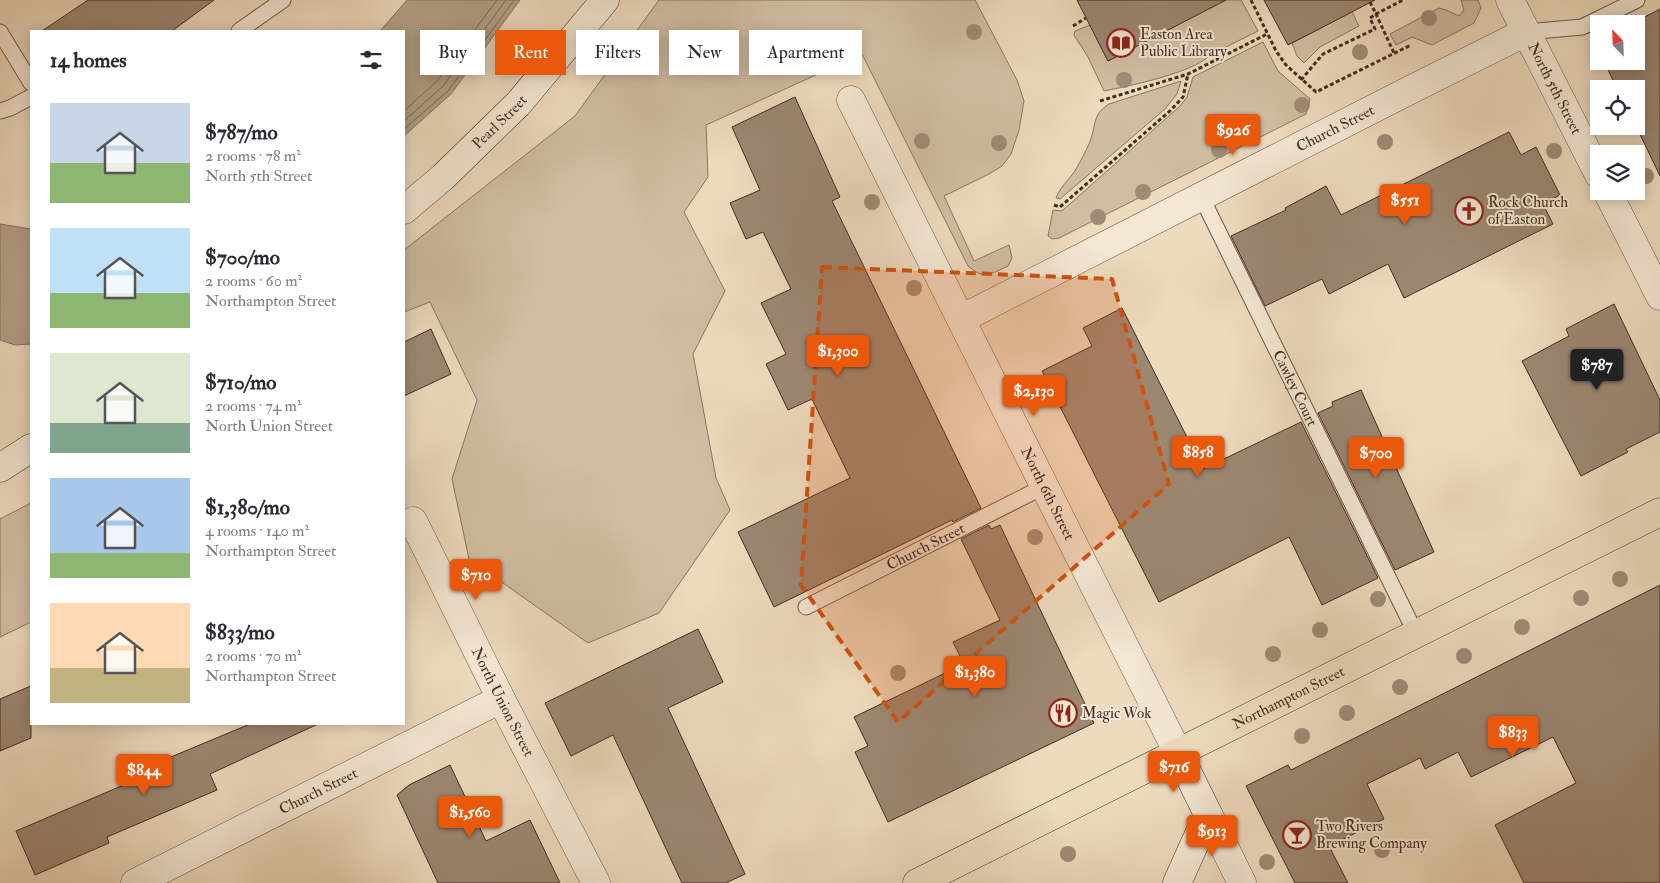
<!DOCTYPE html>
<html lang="en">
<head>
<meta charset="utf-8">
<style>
	body { margin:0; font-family:"IM FELL Double Pica",serif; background:#f2f2f3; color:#2b2b33; height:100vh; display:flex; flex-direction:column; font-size:19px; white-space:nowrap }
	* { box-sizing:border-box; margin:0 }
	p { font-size:16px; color:#7c7c81 }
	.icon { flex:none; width:28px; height:28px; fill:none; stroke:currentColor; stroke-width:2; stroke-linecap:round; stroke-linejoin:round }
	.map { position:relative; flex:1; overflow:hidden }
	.side { position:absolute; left:30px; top:30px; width:375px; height:695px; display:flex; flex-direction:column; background:#fff; border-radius:0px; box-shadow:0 2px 12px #0003 }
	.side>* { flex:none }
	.banner { position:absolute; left:420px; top:30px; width:475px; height:45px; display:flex; gap:10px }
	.needle { width:32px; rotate:337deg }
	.fabs { position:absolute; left:1590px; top:15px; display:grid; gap:10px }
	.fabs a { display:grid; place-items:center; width:55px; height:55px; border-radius:0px; background:#fff; box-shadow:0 2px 12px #0003; font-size:25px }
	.price { position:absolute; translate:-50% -42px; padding:0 11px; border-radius:5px; background:#ea580c; color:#fff; font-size:16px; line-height:32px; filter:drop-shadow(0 1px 2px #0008) }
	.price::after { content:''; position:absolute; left:50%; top:30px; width:15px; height:11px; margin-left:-8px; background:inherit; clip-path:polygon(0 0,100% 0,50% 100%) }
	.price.active { background:#222; color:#fff }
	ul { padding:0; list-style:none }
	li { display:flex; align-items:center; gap:15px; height:125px; padding:0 20px }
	li span { display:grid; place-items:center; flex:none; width:140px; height:100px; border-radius:0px; color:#555 }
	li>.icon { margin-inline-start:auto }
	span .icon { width:60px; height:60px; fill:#fffc; stroke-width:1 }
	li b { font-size:21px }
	h2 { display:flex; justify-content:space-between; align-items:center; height:60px; padding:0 20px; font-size:21px }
	.pill { padding:0 18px; border-radius:0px; background:#fff; box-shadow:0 2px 12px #0003; font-size:18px; line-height:45px }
	.pill.active { background:#ea580c; color:#fff }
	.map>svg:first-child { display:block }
</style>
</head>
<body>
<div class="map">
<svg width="1660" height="883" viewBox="0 0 1660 883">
	<rect width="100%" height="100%" fill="#eedabd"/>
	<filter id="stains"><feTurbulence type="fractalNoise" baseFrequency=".004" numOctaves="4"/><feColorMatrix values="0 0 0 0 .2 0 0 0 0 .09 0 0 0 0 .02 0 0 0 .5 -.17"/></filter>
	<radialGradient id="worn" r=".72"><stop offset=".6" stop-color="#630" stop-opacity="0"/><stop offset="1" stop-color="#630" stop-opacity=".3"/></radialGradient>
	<g fill="#d1bda3" stroke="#8a7562">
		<path d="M 659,0 L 975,0 L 1017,80 L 1024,101 L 1019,130 L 1011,154 L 1002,166 L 989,174 L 944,196 L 974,261 L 1009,245 L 1012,258 L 1008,266 C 991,274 984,280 968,266 L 862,54 L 706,125 L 708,177 L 684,212 L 725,291 L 693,354 L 716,478 L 730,510 L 659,613 L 588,643 L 469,559 L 452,479 L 477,400 L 430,302 L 404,312 L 404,250 L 575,116 Z"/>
		<path d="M 1226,0 L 1241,0 L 1258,31 L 1210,55 C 1193,73 1129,86 1104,91 L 1088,57 L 1074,35 L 1075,31 L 1090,25 L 1108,61 Z"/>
		<polygon points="1461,0 1478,0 1481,8 1474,23 1432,45 1412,37 1396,45 1390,34 1439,8 1446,10 1459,16 1464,10"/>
		<polygon points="1352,12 1359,26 1320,47 1304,63 1297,56 1292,43"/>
		<polygon points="1263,42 1278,71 1310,99 1306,114 1059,238 1052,239 1048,236 1053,210 1062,211 1180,106 1187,97 1193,77"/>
		<path d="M 1181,81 L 1177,94 L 1165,109 L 1060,199 L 1056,198 C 1060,187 1070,179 1076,169 C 1081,161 1085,152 1089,144 C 1097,126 1091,115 1109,104 Z"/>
		<polygon points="31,503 31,622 0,637 0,519"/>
	</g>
	<g fill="#b49f88" stroke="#87715f">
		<polygon points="407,0 520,0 451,94 404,136 404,31 380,31"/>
		<polygon points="0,224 31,229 31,344 15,345 0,340"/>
	</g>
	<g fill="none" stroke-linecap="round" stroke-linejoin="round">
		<g stroke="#7c6655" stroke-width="1">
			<polyline points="404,111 437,81 497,0"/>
			<polyline points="404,121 443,86 506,0"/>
			<polyline points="404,129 448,91 514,0"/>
		</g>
	</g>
	<g fill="#9c8773" stroke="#432d22">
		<polygon points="88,0 214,0 172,31 42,31"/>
		<polygon points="1077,0 1226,0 1108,61"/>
		<polygon points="1264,0 1375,0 1288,45"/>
		<polygon points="1660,9 1660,176 1636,126 1636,89 1617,89 1604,61 1636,61 1636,24 1631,24"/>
		<polygon points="795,97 840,197 832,201 981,508 953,522 952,520 774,607 738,532 850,478 812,399 788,410 766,364 786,354 761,303 791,289 763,232 746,239 730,203 760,190 732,127"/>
		<polygon points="1509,132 1521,155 1536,147 1560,195 1543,204 1553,224 1404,298 1388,264 1329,294 1322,279 1265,306 1231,236 1286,210 1285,208 1326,186 1341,215"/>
		<polygon points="1614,304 1660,400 1660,432 1626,449 1628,452 1581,476 1522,361 1569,336 1566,329"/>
		<polygon points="1122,308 1203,469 1301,422 1378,578 1322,605 1289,537 1159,602 1042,371 1092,346 1083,328"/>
		<polygon points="431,329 451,374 404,396 404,342"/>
		<polygon points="1361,390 1434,552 1395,570 1318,413 1333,406 1332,402"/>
		<polygon points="989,525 991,529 1000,525 1094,723 888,822 855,752 868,746 854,717 964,664 953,642 1000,620 961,539"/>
		<polygon points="1660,585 1660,883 1524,883 1495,825 1576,783 1553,737 1471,777 1458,752 1425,769 1420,758 1367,784 1384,819 1329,846 1348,883 1295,883 1246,786 1288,765 1291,770"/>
		<polygon points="698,629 723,682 668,708 745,874 726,883 682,883 613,735 571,756 545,703"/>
		<polygon points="31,686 31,738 0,751 0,699"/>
		<polygon points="250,724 318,724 210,774 217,790 107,837 109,843 35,875 16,831 126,784 123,777"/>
		<polygon points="450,765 486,841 530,820 560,883 438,883 397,795 409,785"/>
	</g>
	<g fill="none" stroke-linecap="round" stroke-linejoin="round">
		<defs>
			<g id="lane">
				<polyline points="239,31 283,0"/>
				<polyline points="0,32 31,83"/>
				<polyline points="1526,32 1582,27 1637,0"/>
				<polyline points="0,111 10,108 31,97"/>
				<path id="s1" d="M 1201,196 L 1416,634"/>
				<path id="s2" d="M 806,607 L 1045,486"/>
			</g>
			<g id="street">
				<path id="s3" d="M 1510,0 L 1599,175"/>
				<path id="s4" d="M 851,100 L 1178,753"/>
				<polyline points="1607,191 1660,296"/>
				<path id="s5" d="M 961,319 L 1412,89 L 1526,32"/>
				<path id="s6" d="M 413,521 L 501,699 L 596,883"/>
				<polyline points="1208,814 1242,883"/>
				<path id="s7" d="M 135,883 L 501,699"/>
			</g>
			<g id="secondary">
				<path id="s8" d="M 404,210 L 443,177 L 518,104 L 605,0"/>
				<polyline points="0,468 31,448"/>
				<polyline points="1177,883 1208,814 1178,753"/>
			</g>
			<g id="primary">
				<path id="s9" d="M 917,883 L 1660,512"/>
			</g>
		</defs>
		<use href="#lane" stroke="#6e5849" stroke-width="17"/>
		<use href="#street" stroke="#6e5849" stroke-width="29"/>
		<use href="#secondary" stroke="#432d22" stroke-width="29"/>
		<use href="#primary" stroke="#432d22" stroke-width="29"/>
		<g stroke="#432d22" stroke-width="3" stroke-dasharray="4 2.5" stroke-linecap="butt">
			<polyline points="1251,0 1276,51 1286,65 1316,92 1411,45"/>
			<polyline points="1370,2 1376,14 1403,0"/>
			<polyline points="1073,26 1086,18"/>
			<polyline points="1301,80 1323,54 1375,29 1370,18 1376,14 1394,53"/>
			<polyline points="1100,101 1188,74 1267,34"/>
			<polyline points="1054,205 1060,207 1171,110 1183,97 1188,74"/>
		</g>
		<use href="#lane" stroke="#f4e7d4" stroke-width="15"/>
		<use href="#street" stroke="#f4e7d4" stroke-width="28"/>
		<use href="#secondary" stroke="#f4e7d4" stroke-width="28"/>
		<use href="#primary" stroke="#eedabd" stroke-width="28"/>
	</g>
	<g fill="#9f8b76">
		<circle cx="1429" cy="18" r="8"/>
		<circle cx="974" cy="32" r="8"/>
		<circle cx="1360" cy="52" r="8"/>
		<circle cx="1124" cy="80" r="8"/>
		<circle cx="1302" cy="105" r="8"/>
		<circle cx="922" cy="141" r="8"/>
		<circle cx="1385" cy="142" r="8"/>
		<circle cx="999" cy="143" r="8"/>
		<circle cx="1219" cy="150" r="8"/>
		<circle cx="1554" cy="151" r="8"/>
		<circle cx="1646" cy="176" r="8"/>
		<circle cx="1143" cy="192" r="8"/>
		<circle cx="872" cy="202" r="8"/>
		<circle cx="1098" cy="217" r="8"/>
		<circle cx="914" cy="288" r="8"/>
		<circle cx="1035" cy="537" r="8"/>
		<circle cx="1620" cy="579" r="8"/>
		<circle cx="1581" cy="598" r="8"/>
		<circle cx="1378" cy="599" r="8"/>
		<circle cx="1522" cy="627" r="8"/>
		<circle cx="1320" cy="630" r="8"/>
		<circle cx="1273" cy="654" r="8"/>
		<circle cx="1464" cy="656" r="8"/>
		<circle cx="898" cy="673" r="8"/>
		<circle cx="1400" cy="687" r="8"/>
		<circle cx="1347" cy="713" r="8"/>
		<circle cx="1302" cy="736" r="8"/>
		<circle cx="1382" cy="850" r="8"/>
		<circle cx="1068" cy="854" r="8"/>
		<circle cx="1267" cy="862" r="8"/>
	</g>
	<path fill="#cf520f" fill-opacity="0.2" stroke="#cf520f" stroke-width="4" stroke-dasharray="10 6" stroke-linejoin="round" d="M 822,267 L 1112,279 L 1169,484 L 898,722 L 801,585 Z"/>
	<defs>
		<symbol id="library-ring" viewBox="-11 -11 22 22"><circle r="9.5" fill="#f4e7d4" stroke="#8f2418" stroke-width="1.5"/><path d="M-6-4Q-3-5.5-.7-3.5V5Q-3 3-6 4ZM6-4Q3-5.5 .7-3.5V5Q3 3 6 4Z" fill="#8f2418"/></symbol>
		<symbol id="church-ring" viewBox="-11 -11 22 22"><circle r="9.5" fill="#f4e7d4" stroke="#8f2418" stroke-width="1.5"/><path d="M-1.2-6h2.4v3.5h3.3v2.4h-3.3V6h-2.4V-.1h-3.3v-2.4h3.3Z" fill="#8f2418"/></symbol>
		<symbol id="restaurant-ring" viewBox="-11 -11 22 22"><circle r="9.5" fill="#f4e7d4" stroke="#8f2418" stroke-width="1.5"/><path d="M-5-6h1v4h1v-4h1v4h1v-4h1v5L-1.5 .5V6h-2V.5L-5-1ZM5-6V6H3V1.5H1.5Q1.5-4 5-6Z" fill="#8f2418"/></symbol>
		<symbol id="bar-ring" viewBox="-11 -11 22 22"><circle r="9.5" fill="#f4e7d4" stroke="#8f2418" stroke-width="1.5"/><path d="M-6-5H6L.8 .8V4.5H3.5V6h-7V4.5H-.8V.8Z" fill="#8f2418"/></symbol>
	</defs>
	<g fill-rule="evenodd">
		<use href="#library-ring" x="1105" y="27" width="32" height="32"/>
		<use href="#church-ring" x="1453" y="195" width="32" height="32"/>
		<use href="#restaurant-ring" x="1047" y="697" width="32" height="32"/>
		<use href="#bar-ring" x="1281" y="819" width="32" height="32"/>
	</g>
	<g text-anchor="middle" stroke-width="4" stroke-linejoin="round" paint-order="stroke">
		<g font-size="15" fill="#432d22" stroke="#f4e7d4" text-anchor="start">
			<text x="1140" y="39">Easton Area<tspan x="1140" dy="17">Public Library</tspan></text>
			<text x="1488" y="207">Rock Church<tspan x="1488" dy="17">of Easton</tspan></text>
			<text x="1082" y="718">Magic Wok</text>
			<text x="1316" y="831">Two Rivers<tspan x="1316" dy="17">Brewing Company</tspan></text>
		</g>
		<g font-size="15" fill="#432d22" stroke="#f4e7d4">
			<text dy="5" stroke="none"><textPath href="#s3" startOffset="99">North 5th Street</textPath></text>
			<text dy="5" stroke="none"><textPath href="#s8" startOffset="130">Pearl Street</textPath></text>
			<text dy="5" stroke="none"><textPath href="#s5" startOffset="420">Church Street</textPath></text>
			<text dy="5" stroke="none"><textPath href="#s1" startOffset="214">Cawley Court</textPath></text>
			<text dy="5" stroke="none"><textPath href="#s4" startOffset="440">North 6th Street</textPath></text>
			<text dy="5" stroke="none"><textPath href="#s2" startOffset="134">Church Street</textPath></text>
			<text dy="5" stroke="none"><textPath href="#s9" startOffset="415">Northampton Street</textPath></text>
			<text dy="5" stroke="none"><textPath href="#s6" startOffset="202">North Union Street</textPath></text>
			<text dy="5" stroke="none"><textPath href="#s7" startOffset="205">Church Street</textPath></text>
		</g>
	</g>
	<rect width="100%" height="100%" filter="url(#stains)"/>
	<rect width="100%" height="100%" fill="url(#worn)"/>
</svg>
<div class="fabs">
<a><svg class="needle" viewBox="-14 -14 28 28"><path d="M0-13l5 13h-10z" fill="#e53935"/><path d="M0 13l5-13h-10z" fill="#7c7c81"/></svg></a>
<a><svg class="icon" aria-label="locate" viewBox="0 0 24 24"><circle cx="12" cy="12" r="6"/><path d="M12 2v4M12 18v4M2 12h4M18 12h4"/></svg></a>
<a><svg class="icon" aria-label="layers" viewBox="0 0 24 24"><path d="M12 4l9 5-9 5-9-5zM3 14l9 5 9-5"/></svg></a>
</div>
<b class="price" style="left:1233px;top:156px">$926</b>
<b class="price" style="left:1405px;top:226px">$551</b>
<b class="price" style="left:838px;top:377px">$1,300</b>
<b class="price active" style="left:1597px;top:391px">$787</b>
<b class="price" style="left:1034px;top:417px">$2,130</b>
<b class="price" style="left:1198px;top:478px">$858</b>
<b class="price" style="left:1376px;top:479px">$700</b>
<b class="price" style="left:476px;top:601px">$710</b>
<b class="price" style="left:975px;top:698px">$1,380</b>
<b class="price" style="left:1513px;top:758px">$833</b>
<b class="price" style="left:1174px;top:793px">$716</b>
<b class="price" style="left:144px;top:796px">$844</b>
<b class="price" style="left:470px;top:838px">$1,560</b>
<b class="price" style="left:1212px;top:857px">$913</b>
<div class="banner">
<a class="pill">Buy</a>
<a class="pill active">Rent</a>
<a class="pill">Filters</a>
<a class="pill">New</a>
<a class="pill">Apartment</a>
</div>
<section class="side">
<h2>14 homes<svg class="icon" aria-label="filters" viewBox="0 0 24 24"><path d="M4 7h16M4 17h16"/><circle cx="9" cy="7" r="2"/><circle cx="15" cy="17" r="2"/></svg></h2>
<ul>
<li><span style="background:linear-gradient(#c9d6e8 60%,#8fb573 0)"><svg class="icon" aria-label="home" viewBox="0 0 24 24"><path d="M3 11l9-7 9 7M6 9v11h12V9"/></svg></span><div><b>$787/mo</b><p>2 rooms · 78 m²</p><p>North 5th Street</p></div></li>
<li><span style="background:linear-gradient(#bfe0f5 65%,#8fb573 0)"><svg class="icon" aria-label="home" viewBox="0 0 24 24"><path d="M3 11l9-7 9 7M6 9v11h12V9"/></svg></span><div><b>$700/mo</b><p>2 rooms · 60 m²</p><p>Northampton Street</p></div></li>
<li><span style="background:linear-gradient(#dfe7d0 70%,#7fa58c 0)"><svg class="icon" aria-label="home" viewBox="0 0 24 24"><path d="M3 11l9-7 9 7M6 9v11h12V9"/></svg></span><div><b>$710/mo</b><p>2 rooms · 74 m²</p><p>North Union Street</p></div></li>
<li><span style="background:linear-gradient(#a9c7e8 75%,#8fb573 0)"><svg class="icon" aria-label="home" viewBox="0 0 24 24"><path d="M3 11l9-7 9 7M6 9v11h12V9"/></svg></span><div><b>$1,380/mo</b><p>4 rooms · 140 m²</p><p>Northampton Street</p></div></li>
<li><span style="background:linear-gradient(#ffd9b3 65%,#c2b280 0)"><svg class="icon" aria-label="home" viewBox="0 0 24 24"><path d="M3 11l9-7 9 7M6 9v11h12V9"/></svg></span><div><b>$833/mo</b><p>2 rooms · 70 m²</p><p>Northampton Street</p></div></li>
</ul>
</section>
</div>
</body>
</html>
